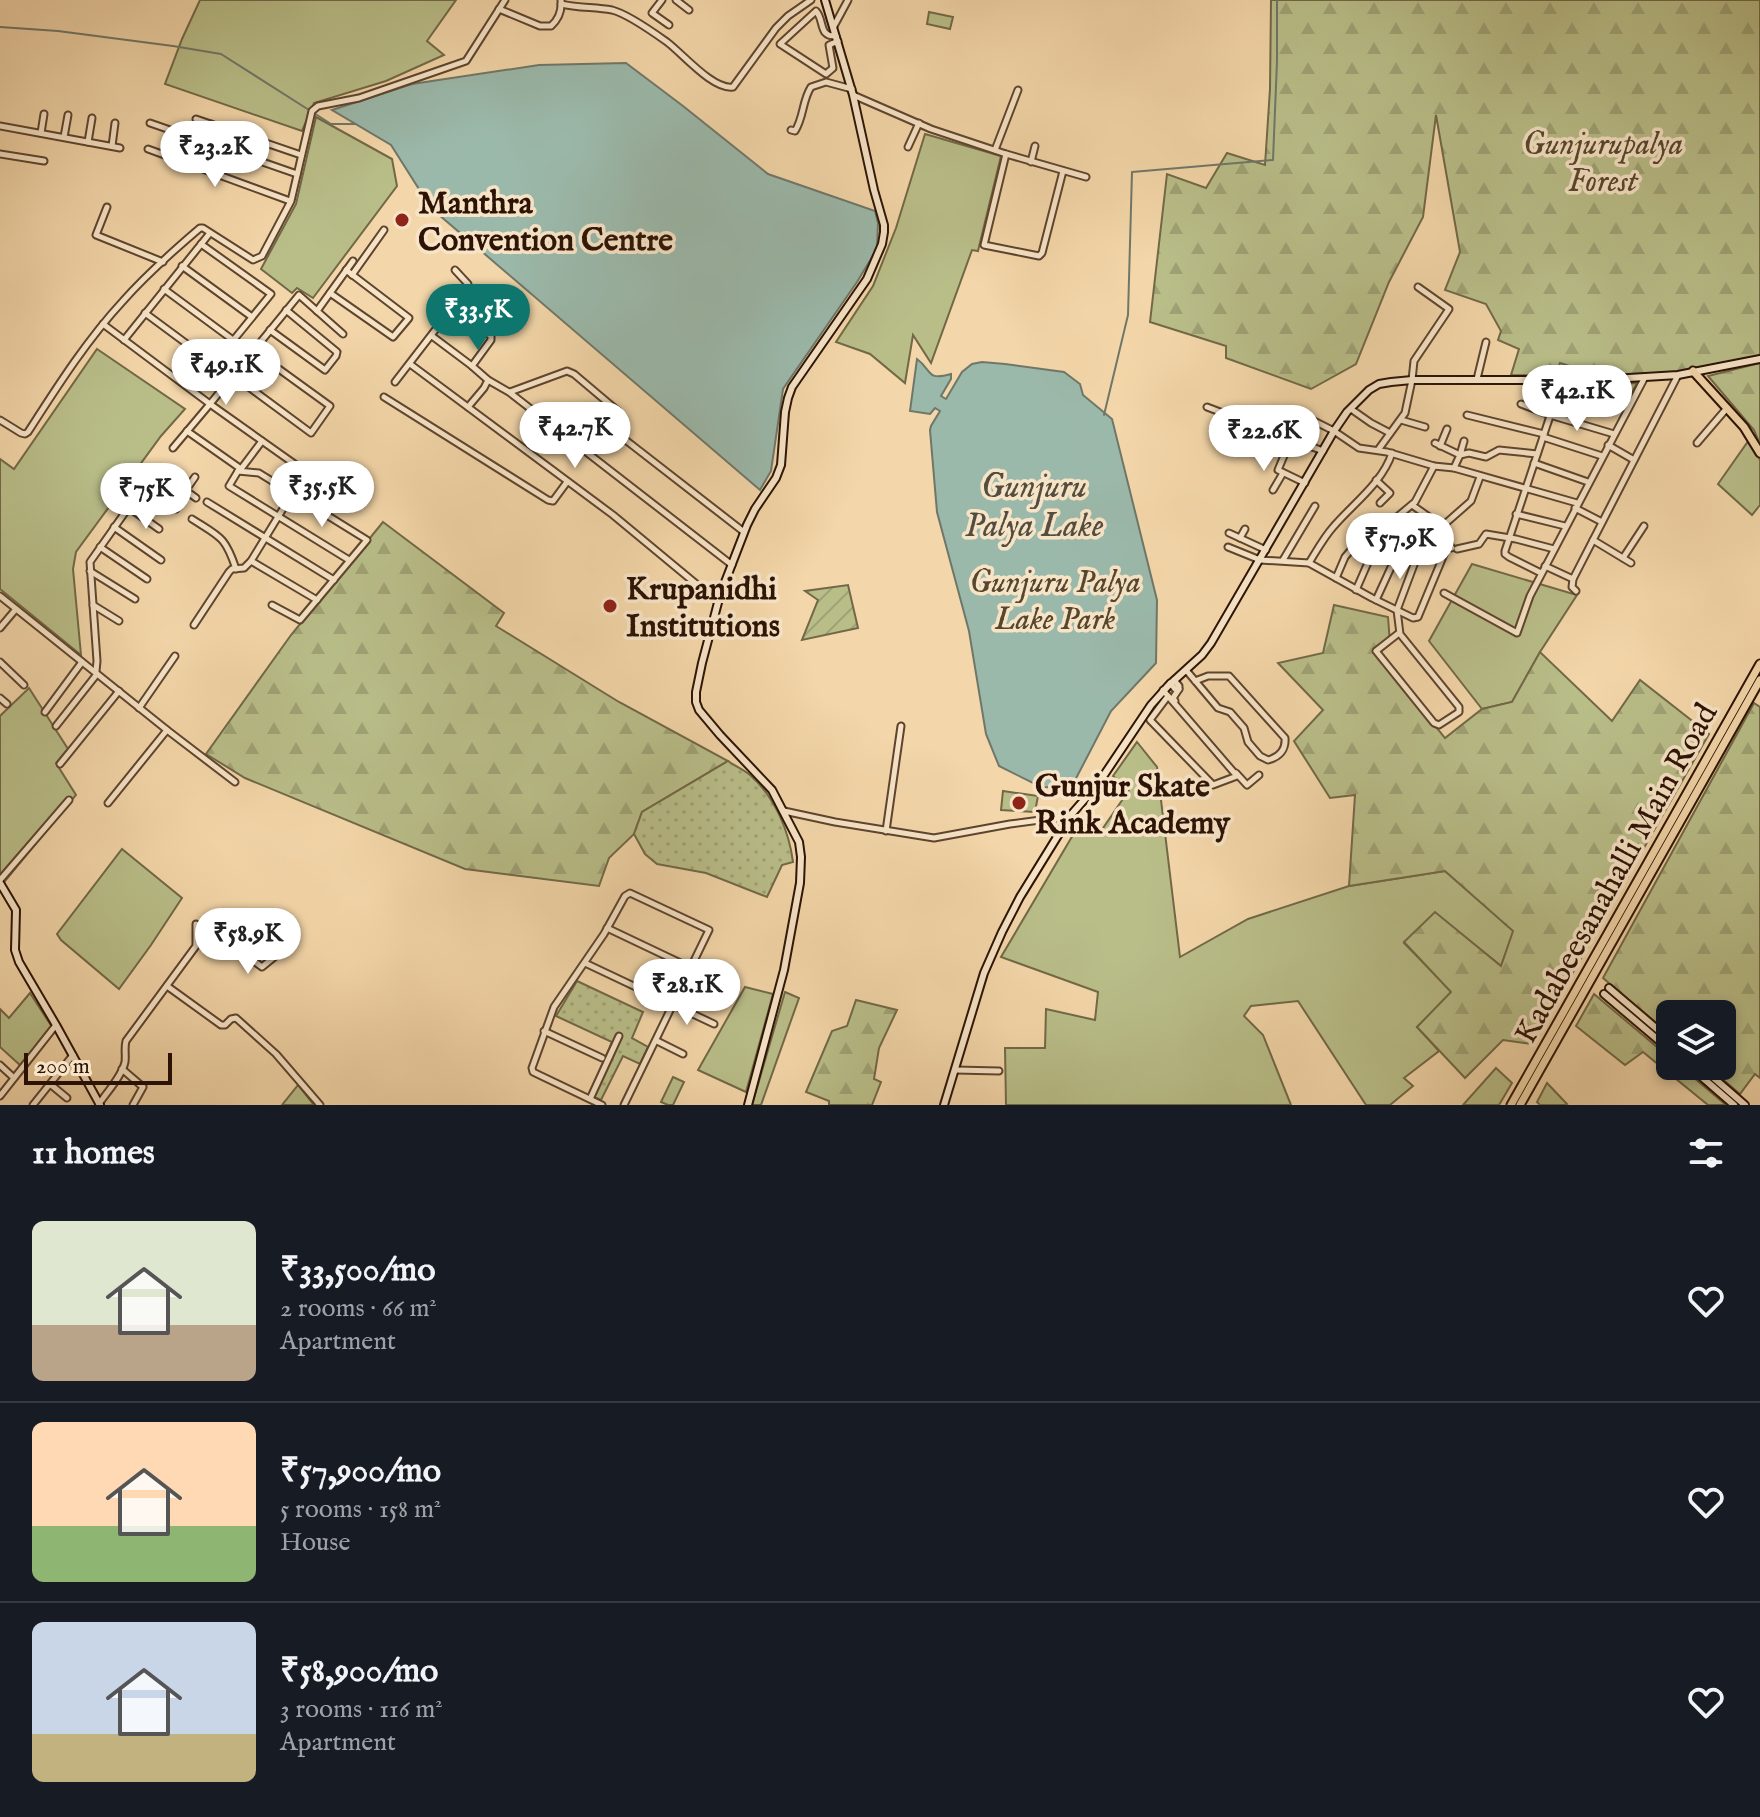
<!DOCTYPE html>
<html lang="en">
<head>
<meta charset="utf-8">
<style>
	body { margin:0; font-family:"IM FELL English",serif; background:#20242c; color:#f1f3f6; height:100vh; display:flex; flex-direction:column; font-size:30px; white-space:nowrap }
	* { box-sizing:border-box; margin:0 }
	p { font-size:26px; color:#9ea1a6 }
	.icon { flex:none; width:44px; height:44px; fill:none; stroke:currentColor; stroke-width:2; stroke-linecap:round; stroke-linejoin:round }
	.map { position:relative; height:1105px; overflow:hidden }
	.details { display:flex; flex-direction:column; background:#171b24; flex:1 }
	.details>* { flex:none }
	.fabs { position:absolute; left:1656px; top:1000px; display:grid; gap:16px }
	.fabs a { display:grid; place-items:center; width:80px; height:80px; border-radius:12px; background:#171b24; box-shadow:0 4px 12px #0003; font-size:40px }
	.scale { position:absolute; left:24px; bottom:20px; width:148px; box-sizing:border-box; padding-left:8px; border:4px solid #2c1305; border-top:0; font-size:22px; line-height:28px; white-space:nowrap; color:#2c1305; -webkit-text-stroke:6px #f7e4c7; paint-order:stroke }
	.price { position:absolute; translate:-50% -68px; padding:0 18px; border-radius:28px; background:#fff; color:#222; font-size:26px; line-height:52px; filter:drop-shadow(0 2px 4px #0008) }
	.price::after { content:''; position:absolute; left:50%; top:48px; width:24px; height:18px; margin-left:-12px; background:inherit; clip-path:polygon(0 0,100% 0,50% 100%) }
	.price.active { background:#0f766e; color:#fff }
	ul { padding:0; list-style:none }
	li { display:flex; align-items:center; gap:24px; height:200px; padding:0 32px }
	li+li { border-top:2px solid #363941 }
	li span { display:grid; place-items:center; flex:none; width:224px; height:160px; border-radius:12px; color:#555 }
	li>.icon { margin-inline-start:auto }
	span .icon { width:96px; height:96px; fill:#fffc; stroke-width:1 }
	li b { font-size:34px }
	h2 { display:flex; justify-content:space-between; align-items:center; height:96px; padding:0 32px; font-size:34px }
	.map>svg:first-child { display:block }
</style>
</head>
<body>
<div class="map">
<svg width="1760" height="1105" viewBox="0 0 1760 1105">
	<defs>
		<pattern id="forest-firs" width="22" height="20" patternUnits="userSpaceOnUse" patternTransform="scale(2)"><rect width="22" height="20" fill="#b9be89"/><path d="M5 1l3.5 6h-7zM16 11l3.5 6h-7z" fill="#9fa275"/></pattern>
		<pattern id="park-dots" width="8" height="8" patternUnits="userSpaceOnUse" patternTransform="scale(2)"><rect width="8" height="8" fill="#b9be89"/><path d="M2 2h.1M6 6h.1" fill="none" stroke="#9fa275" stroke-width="1.8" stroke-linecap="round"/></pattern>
		<pattern id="garden-furrows" width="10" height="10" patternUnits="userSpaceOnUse" patternTransform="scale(2)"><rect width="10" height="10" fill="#b9be89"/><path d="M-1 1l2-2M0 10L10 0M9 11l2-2" fill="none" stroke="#9fa275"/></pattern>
	</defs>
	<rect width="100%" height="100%" fill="#f3d6a9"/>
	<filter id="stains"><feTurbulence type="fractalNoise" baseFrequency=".0025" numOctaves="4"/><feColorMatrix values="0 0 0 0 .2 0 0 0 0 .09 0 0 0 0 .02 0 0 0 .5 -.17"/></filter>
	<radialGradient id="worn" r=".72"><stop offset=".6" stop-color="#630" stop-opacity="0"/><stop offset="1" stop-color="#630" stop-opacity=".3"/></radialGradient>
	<g fill="#b9be89" stroke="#726847" stroke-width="2">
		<polygon points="200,0 456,0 427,41 444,55 386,81 314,103 302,131 165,84 182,39"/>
		<polygon points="929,12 953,17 950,29 927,24"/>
		<polygon points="316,117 392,159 397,186 313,298 297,288 292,293 261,269 296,204"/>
		<polygon points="925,134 1001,156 978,251 972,250 931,363 913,335 905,383 870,354 836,342 873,286 896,228"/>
		<polygon points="97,349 185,409 161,436 76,552 73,569 81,655 0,589 0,459 14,469"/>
		<polygon points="1749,440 1760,460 1760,505 1752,515 1718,484"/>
		<polygon points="1472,564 1577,595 1540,652 1512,702 1482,709 1429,641"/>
		<polygon points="29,688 68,749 56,763 76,795 5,881 0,876 0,716"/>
		<polygon points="1137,742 1157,767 1180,957 1248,919 1349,886 1445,871 1514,931 1501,966 1435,913 1404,943 1452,992 1417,1027 1439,1051 1404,1078 1413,1086 1390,1105 1366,1105 1298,1001 1251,1006 1244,1016 1263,1035 1291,1105 1006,1105 1005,1048 1045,1048 1046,1009 1095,1020 1098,992 1001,957 1083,818 1101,831 1129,790 1113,776"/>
		<polygon points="1003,791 1038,796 1035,812 1001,810"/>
		<polygon points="122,849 182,898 151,945 119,989 61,940 57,934"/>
		<polygon points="745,987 773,994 746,1092 698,1070"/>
		<polygon points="785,992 799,998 761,1105 752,1105"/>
		<polygon points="30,993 52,1027 21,1066 0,1047 0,1009 9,1018"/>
		<polygon points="1496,1068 1512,1083 1499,1105 1463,1105"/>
		<polygon points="673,1077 684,1082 673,1105 668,1105 661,1102"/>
		<polygon points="1547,1083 1567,1104 1565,1105 1540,1105 1537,1102"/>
		<polygon points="298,1085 314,1105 282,1105"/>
	</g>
	<g fill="url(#forest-firs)" stroke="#726847" stroke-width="2">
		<polygon points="1271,0 1760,0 1760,356 1672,373 1566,376 1569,366 1560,363 1555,376 1511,375 1519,349 1498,340 1501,331 1486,304 1445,290 1460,252 1436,115 1423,217 1389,282 1356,364 1311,389 1226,358 1226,346 1150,322 1167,174 1206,188 1227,153 1265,165 1270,89"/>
		<polygon points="1760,363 1760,444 1754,430 1708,376"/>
		<polygon points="383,522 504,613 496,626 619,702 728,761 642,812 634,834 609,858 599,886 465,869 245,778 206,754 291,635"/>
		<polygon points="1334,605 1388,617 1390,644 1378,654 1445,738 1482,709 1512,702 1540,652 1612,721 1640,680 1709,734 1532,1044 1503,1040 1465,1078 1417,1027 1451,992 1404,942 1435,912 1501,966 1513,931 1445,871 1349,886 1355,795 1330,798 1294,741 1323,710 1278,663 1323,653"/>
		<polygon points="1754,703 1760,707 1760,1078 1755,1074 1740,1094 1707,1066 1722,1066 1722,1014 1670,1014 1670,1035 1603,978"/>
		<polygon points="1594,994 1670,1058 1670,1066 1680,1066 1726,1105 1708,1105 1643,1052 1625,1065 1576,1026"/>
		<polygon points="856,1000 897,1010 879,1048 874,1079 881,1082 872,1105 829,1105 829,1101 806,1092 832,1031 847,1026"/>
	</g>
	<g fill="url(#park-dots)" stroke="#726847" stroke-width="2">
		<polygon points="1637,383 1623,411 1599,399 1593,385"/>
		<path d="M 728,761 C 735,766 744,770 750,775 C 775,797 789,831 793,862 L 782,865 L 767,897 L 706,873 L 657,864 L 645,854 L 634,834 L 642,812 Z"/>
		<polygon points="577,981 643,1012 632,1038 648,1047 640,1064 623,1056 601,1100 589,1095 612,1042 556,1016"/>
	</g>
	<polygon fill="url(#garden-furrows)" stroke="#726847" stroke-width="2" points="848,585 858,628 802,640 818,600 805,591"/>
	<g fill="#9bb9ab" stroke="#6f7769" stroke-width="2">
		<polygon points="626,63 683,106 768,174 875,211 878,223 877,249 857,282 783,389 771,471 760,490 431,208 391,145 332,110 412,84 539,65"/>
		<path d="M 917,359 C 933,371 926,381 951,374 L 951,379 L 941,396 L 946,399 L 962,372 L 972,364 L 982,362 L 1005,364 L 1064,372 L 1080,384 L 1083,395 L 1112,419 L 1157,600 L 1156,663 L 1111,711 L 1071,788 L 1041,787 L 999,766 L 986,734 L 969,631 L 937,512 L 930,430 L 931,426 L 940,411 L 935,408 L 930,414 L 910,411 Z"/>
	</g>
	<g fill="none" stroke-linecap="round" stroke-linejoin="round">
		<g stroke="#6f7769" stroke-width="2">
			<polyline points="0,27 58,31 173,46 221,54 309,110"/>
			<polyline points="314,113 331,124 355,124"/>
			<polyline points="1104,415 1128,315 1132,172 1273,160 1277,61 1277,0"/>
		</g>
		<defs>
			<g id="street">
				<polyline points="662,0 652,13 669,25"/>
				<polyline points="676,0 689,10"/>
				<path d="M 561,4 C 578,8 595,7 612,10 C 628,14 653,32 667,42 C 683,54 713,90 733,87 L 776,28 L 788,16 L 811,0"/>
				<path d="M 499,9 L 540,26 L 551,26 C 559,19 562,11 561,0"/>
				<polyline points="834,26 848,0"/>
				<path d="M 836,36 C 818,37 825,21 816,11 L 780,44 L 826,74 L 833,68 L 829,45 L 838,41"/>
				<polyline points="853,95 931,129 1006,154 1086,177"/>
				<polyline points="196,119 301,155"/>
				<polyline points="150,123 297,174"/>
				<polyline points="211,124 216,155"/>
				<polyline points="0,126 120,148"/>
				<path d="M 791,130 L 795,131 C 804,117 802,101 811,87 L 826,82 L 852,89"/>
				<polyline points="41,133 44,114"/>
				<polyline points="64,137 68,115"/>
				<polyline points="88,142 92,118"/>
				<polyline points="112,146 115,123"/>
				<polyline points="908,147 919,123"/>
				<polyline points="148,149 290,201"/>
				<polyline points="995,150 1018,90"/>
				<polyline points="0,154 44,161"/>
				<polyline points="1006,154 984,245 1039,256 1042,253 1063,171"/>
				<polyline points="1031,162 1035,146"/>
				<polyline points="107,207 96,235 163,262"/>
				<polyline points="182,266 252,317"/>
				<polyline points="352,275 384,230"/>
				<polyline points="164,289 233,340"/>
				<polyline points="330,293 393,337 409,318 346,270"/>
				<polyline points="454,307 491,336 491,340 472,366"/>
				<polyline points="317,311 353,261"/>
				<polyline points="145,313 214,364 271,294 201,244"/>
				<polyline points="103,324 210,404 299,295 343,334"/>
				<polyline points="270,330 325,370 336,356 337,352 286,310"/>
				<polyline points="432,336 472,366 488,380 509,392 732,565"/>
				<polyline points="124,340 210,233"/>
				<polyline points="410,364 613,515 718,602"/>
				<polyline points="234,376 311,433 330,406 254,351"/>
				<polyline points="1477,379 1486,342"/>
				<polyline points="395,382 466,290 468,284 455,270"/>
				<polyline points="510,392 567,371 574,374 619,412 623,438 744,532"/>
				<polyline points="384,397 548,500 553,501 567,482"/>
				<polyline points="1521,404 1550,415 1614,434"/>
				<polyline points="468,407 484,388 488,380"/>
				<polyline points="1207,407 1291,439 1300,419 1304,416 1334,431 1359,448 1387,452 1434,466 1454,468 1577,503"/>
				<polyline points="1351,409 1371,423 1390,433"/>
				<polyline points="1467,415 1544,434"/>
				<path d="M 0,420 L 21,433 L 25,434 L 28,432 C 57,387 86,341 123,301 C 146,275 173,251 200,228 L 203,228 L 253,260 L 262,256 L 291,201 L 312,111 L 318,106 L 359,98 L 466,61 L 505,0"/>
				<polyline points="1401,420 1425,427"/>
				<polyline points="187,431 241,469 238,471 259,473 367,540 300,620 272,605"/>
				<polyline points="1543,437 1602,456"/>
				<polyline points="1464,441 1460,455 1469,453 1486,457 1499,450 1537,454"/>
				<polyline points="1435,443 1460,455 1454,468"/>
				<polyline points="1697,443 1727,408"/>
				<polyline points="1608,445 1634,460"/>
				<polyline points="1440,446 1447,429"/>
				<polyline points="173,448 210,404 296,465 303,473 292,494 251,561 244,568 232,569 229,572 194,625"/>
				<polyline points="1378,450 1405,413 1412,380 1414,361 1449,309 1418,287"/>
				<polyline points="1534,463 1588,482"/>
				<polyline points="241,469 262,441"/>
				<polyline points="238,471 229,486 349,560"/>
				<polyline points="1376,480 1390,493 1380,503"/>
				<polyline points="1305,483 1278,470 1291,439 1323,451"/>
				<polyline points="143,487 176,509"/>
				<polyline points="186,490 195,477"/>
				<polyline points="1273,490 1283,473"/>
				<polyline points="207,502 334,580"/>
				<polyline points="1412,505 1442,526"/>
				<polyline points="128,507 159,529"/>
				<polyline points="1575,508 1602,522"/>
				<polyline points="1516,514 1565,526"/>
				<path d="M 192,519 C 220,537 225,536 236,569"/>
				<polyline points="114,527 161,560"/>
				<polyline points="1437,531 1452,548"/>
				<polyline points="1229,533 1266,550"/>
				<polyline points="1240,538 1245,529"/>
				<polyline points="1593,540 1631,563"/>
				<polyline points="100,547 147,579"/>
				<polyline points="1228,547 1260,560 1309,563 1372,598 1413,618 1418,617 1445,552"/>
				<polyline points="1457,549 1479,544 1486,534 1516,539 1554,549"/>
				<polyline points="1623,558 1644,526"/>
				<polyline points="1283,560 1315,506"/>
				<polyline points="251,561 317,600"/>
				<path d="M 1309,563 C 1317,550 1324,537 1334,526 C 1353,504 1383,482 1392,453"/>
				<polyline points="1545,566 1573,579"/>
				<polyline points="90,571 135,599"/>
				<polyline points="1541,573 1509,557 1505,554 1505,551 1562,380"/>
				<polyline points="1336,578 1345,557 1362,537 1379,525 1391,522 1415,502 1434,466"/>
				<polyline points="1356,590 1370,558"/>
				<polyline points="1576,591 1572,587 1573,579 1678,375"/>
				<polyline points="1444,593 1517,633 1530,596 1645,377"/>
				<polyline points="0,596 167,730 235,782"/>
				<polyline points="1376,600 1399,550"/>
				<polyline points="93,605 119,621"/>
				<polyline points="0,628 16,609"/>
				<polyline points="1399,633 1376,651 1434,723 1439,725 1459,712 1459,707 1400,634 1397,610 1418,554 1437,531 1471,501 1480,477"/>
				<polyline points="0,662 24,685"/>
				<path d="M 1186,670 L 1218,708 L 1230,712 L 1244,728 L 1248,742 L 1260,756 L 1268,760 C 1279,757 1286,750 1285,738 L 1229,676 L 1208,676 L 1195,681"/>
				<polyline points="96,671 97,661 90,562 155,470 157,470 196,498"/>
				<polyline points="1170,683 1175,689 1179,689 1179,686 1174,680"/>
				<polyline points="1163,690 1168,696 1150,720 1213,785 1237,776 1168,696"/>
				<polyline points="0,698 7,704"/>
				<polyline points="1175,701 1173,698 1179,689"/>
				<polyline points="139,708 175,656"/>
				<polyline points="45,712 82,662"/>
				<polyline points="56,726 97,674"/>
				<polyline points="60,764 119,691"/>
				<polyline points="1236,773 1247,785 1259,775"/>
				<polyline points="108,803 167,730"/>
				<polyline points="784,811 835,822 934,838 1010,824 1070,816"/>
				<polyline points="886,831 901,726"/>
				<polyline points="0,880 69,800"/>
				<polyline points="607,928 731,987"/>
				<polyline points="197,936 205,932 216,940 240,951 262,967 284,949"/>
				<polyline points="585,963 714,1024"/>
				<polyline points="167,986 221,1025 225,1025 231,1019 236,1018 276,1054 320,1105"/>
				<polyline points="544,1031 602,1058"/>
				<polyline points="657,1041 683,1054"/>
				<polyline points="0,1065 14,1078"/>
				<polyline points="122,1069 143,1087 133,1105"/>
				<polyline points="955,1070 999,1071"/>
				<polyline points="50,1084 67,1098"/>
				<polyline points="0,1096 56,1025"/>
				<polyline points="590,1099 619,1036"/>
				<path d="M 99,1104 C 107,1092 122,1076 125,1062 C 126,1055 124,1048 126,1041 L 196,946 L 196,924"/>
				<polyline points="33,1105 73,1055"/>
				<polyline points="602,1105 533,1072 532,1068 554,1007 604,934 625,896 630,893 709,930 624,1105"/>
			</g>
			<g id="secondary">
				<polyline points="0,883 16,910 15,950 19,962 56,1025 100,1105"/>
				<polyline points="1609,988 1670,1040"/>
				<polyline points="1604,994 1670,1050"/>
				<polyline points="1689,1066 1734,1105"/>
				<polyline points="1700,1066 1745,1105"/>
				<polyline points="748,1105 784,970 800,883 801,857 799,842 772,790 720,735 699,710 696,702 696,692 702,663 720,595 747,525 755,509 776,478 781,465 785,412 788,398 792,387 867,279 882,244 884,232 884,225 874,190 853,95 825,0"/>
				<polyline points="944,1105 984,973 1002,932 1020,897 1070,816 1098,784 1151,705 1168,686 1202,655 1211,643 1334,431 1347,412 1369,390 1379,384 1391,382 1412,380 1596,380 1645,377 1678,375 1760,359"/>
			</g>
			<g id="primary">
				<polyline points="1693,371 1744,427 1760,453"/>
				<polyline points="1511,1105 1760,664"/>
				<polyline points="1520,1105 1760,680"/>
			</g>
		</defs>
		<use href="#street" stroke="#5e442e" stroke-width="9"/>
		<use href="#secondary" stroke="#2c1305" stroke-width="10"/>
		<use href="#primary" stroke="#2c1305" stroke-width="11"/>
		<use href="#street" stroke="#f7e4c7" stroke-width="5"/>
		<use href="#secondary" stroke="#f7e4c7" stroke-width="6"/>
		<use href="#primary" stroke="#f3d6a9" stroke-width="7"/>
	</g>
	<g fill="#8f2418" stroke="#f7e4c7" stroke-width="3">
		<circle cx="402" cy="220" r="8"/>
		<circle cx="610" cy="606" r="8"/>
		<circle cx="1019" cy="803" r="8"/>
	</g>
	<g text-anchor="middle" stroke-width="7" stroke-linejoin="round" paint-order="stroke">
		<g font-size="32" font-style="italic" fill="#56462d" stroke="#f7e4c7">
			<text x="1603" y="154">Gunjurupalya<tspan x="1603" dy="37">Forest</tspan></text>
			<text x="1055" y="592">Gunjuru Palya<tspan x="1055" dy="37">Lake Park</tspan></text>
		</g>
		<g font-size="32" font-weight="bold" fill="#2c1305" stroke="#f7e4c7" text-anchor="start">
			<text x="418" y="213">Manthra<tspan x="418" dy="37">Convention Centre</tspan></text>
			<text x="626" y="599">Krupanidhi<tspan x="626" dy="37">Institutions</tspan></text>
			<text x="1035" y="796">Gunjur Skate<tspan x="1035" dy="37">Rink Academy</tspan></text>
		</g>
		<g font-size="32" fill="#2c1305" stroke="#f7e4c7">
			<text transform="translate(1615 873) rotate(-61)" y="11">Kadabeesanahalli Main Road</text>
		</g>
		<g font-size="34" font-style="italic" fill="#534d3f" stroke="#f7e4c7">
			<text x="1034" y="497">Gunjuru<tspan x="1034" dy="39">Palya Lake</tspan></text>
		</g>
	</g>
	<rect width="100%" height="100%" filter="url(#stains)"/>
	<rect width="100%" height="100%" fill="url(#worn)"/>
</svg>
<div class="fabs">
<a><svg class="icon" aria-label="layers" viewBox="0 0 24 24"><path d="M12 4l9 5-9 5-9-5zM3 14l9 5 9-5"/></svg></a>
</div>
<div class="scale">200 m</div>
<b class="price" style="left:215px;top:189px">₹23.2K</b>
<b class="price active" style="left:478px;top:352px">₹33.5K</b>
<b class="price" style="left:226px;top:407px">₹49.1K</b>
<b class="price" style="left:1577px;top:433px">₹42.1K</b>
<b class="price" style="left:575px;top:470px">₹42.7K</b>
<b class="price" style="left:1264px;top:473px">₹22.6K</b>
<b class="price" style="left:322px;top:529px">₹35.5K</b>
<b class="price" style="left:146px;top:531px">₹75K</b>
<b class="price" style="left:1400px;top:581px">₹57.9K</b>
<b class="price" style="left:248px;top:976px">₹58.9K</b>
<b class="price" style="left:687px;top:1027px">₹28.1K</b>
</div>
<section class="details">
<h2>11 homes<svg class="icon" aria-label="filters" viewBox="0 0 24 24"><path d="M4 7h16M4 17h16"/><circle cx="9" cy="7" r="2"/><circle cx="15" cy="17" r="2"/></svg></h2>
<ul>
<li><span style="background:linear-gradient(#dfe7d0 65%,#b9a48a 0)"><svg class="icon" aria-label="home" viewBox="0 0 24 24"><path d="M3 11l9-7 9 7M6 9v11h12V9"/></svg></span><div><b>₹33,500/mo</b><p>2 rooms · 66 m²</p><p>Apartment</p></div><svg class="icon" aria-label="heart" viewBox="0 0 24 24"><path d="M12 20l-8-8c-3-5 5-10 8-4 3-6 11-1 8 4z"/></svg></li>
<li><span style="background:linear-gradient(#ffd9b3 65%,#8fb573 0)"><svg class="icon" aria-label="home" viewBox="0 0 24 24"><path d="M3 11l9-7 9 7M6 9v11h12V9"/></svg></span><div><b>₹57,900/mo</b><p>5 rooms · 158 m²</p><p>House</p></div><svg class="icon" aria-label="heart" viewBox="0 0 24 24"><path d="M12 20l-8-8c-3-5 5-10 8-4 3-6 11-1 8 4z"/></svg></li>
<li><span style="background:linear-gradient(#c9d6e8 70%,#c2b280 0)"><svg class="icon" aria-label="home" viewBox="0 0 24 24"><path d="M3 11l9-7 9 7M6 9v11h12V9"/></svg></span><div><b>₹58,900/mo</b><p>3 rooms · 116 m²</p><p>Apartment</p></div><svg class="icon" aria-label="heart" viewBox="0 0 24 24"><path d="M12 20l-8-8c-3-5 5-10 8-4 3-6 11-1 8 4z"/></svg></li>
</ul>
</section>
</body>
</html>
